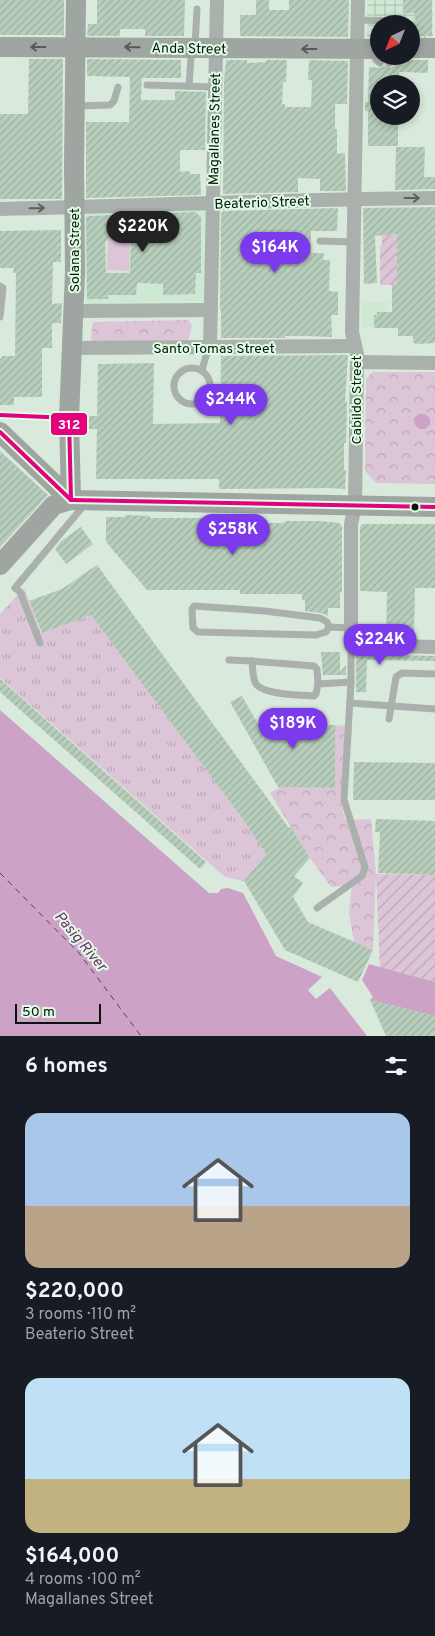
<!DOCTYPE html>
<html lang="en">
<head>
<meta charset="utf-8">
<style>
	body { margin:0; font-family:Overpass,sans-serif; background:#20242c; color:#f1f3f6; height:100vh; display:flex; flex-direction:column; font-size:19px; white-space:nowrap }
	* { box-sizing:border-box; margin:0 }
	p { font-size:16px; color:#9ea1a6 }
	.icon { flex:none; width:28px; height:28px; fill:none; stroke:currentColor; stroke-width:2; stroke-linecap:round; stroke-linejoin:round }
	.map { position:relative; height:1036px; overflow:hidden }
	.panel { display:flex; flex-direction:column; background:#171b24; flex:1 }
	.panel>* { flex:none }
	.needle { width:32px; rotate:223deg }
	.controls { position:absolute; left:370px; top:15px; display:grid; gap:10px }
	.controls a { display:grid; place-items:center; width:50px; height:50px; border-radius:50%; background:#171b24; box-shadow:0 2px 8px #0003; font-size:25px }
	.scale { position:absolute; left:15px; bottom:12px; width:86px; box-sizing:border-box; padding-left:5px; border:2px solid #09130b; border-top:0; font-size:14px; line-height:18px; white-space:nowrap; color:#09130b; -webkit-text-stroke:4px #dffde5; paint-order:stroke }
	.price { position:absolute; translate:-50% -42px; padding:0 11px; border-radius:18px; background:#7c3aed; color:#fff; font-size:16px; line-height:32px; filter:drop-shadow(0 1px 2px #0008) }
	.price::after { content:''; position:absolute; left:50%; top:30px; width:15px; height:11px; margin-left:-8px; background:inherit; clip-path:polygon(0 0,100% 0,50% 100%) }
	.price.on { background:#222; color:#fff }
	ul { padding:0; list-style:none }
	li { display:grid; align-content:center; gap:10px; height:265px; padding:0 25px }
	li span { display:grid; place-items:center; height:155px; border-radius:15px; color:#555 }
	li>.icon { margin-inline-start:auto }
	span .icon { width:90px; height:90px; fill:#fffc; stroke-width:1 }
	li b { font-size:21px }
	h2 { display:flex; justify-content:space-between; align-items:center; height:60px; padding:0 25px; font-size:21px }
	.map>svg:first-child { display:block }
</style>
</head>
<body>
<div class="map">
<svg width="435" height="1036" viewBox="0 0 435 1036">
	<defs>
		<pattern id="industrial-grid" width="8" height="8" patternUnits="userSpaceOnUse" patternTransform="scale(1.25)"><rect width="8" height="8" fill="#cee9d3"/><path d="M0 4h8M4 0v8" fill="none" stroke="#b0c7b4"/></pattern>
		<pattern id="grass-tufts" width="24" height="20" patternUnits="userSpaceOnUse" patternTransform="scale(1.25)"><rect width="24" height="20" fill="#dbc5d7"/><path d="M3 7l-1-3M5 7V3M7 7l1-3M15 17l-1-3M17 17v-4M19 17l1-3" fill="none" stroke="#bba8b7"/></pattern>
		<pattern id="forest-crowns" width="20" height="18" patternUnits="userSpaceOnUse" patternTransform="scale(1.25)"><rect width="20" height="18" fill="#dbc5d7"/><path d="M2 6a3 3 0 1 1 6 0M12 15a3 3 0 1 1 6 0" fill="none" stroke="#bba8b7"/></pattern>
		<pattern id="garden-furrows" width="10" height="10" patternUnits="userSpaceOnUse" patternTransform="scale(1.25)"><rect width="10" height="10" fill="#dbc5d7"/><path d="M-1 1l2-2M0 10L10 0M9 11l2-2" fill="none" stroke="#bba8b7"/></pattern>
		<pattern id="building-hatch" width="6" height="6" patternUnits="userSpaceOnUse" patternTransform="scale(1.25)"><rect width="6" height="6" fill="#b8cebc"/><path d="M-1 1l2-2M0 6l6-6M5 7l2-2" fill="none" stroke="#9db0a0"/></pattern>
	</defs>
	<rect width="100%" height="100%" fill="#d9e9db"/>
	<g fill="#cee9d3">
		<polygon points="207,210 207,301 141,302 89,304 84,299 80,218 86,211"/>
		<polygon points="362,301 388,302 387,328 362,327"/>
	</g>
	<polygon fill="url(#industrial-grid)" points="367,0 433,0 433,40 411,40 411,24 379,24 379,40 367,39"/>
	<polygon fill="url(#grass-tufts)" points="24,588 41,633 91,615 244,821 266,854 244,881 225,877 0,678 0,614"/>
	<g fill="url(#forest-crowns)">
		<polygon points="188,320 192,325 188,341 91,342 92,325 94,322"/>
		<polygon points="373,372 435,372 435,484 376,483 365,471 366,379"/>
		<polygon points="335,725 352,727 350,757 341,803 345,820 371,819 376,874 373,950 354,942 349,913 352,884 331,887 310,858 270,793 280,787 335,788"/>
	</g>
	<g fill="url(#garden-furrows)">
		<polygon points="397,234 397,285 380,285 380,246 382,245 382,235"/>
		<polygon points="433,860 435,860 435,982 380,967 376,874 432,875"/>
	</g>
	<polygon fill="#dbc5d7" points="108,236 130,236 129,271 107,270"/>
	<g fill="#cca3c7">
		<polygon points="419,414 425,414 430,418 430,424 425,429 419,429 415,424 414,418"/>
		<polygon points="0,710 209,893 218,893 221,889 228,888 243,893 276,956 322,977 308,990 316,999 330,988 367,1036 0,1036"/>
		<polygon points="369,964 435,982 435,1016 370,1000 373,997 362,980"/>
	</g>
	<g fill="none" stroke-linecap="round" stroke-linejoin="round">
		<polyline stroke="#772970" stroke-width="1" stroke-dasharray="6 5" stroke-linecap="butt" points="0,873 79,953 141,1036"/>
	</g>
	<g fill="url(#building-hatch)" fill-rule="evenodd">
		<rect x="0" y="0" width="64" height="35"/>
		<polygon points="97,0 185,0 184,36 145,36 145,29 120,29 120,36 87,36 88,24 97,24"/>
		<polygon points="256,0 269,0 269,10 289,10 289,0 349,0 348,37 240,36 240,15 256,15"/>
		<polygon points="403,0 432,0 432,36 416,36 416,13 403,13"/>
		<polygon points="402,57 411,60 428,60 428,73 399,72 399,84 379,84 379,116 398,116 398,146 368,146 368,111 365,111 365,102 368,102 369,67 380,68 385,66 391,68 398,64"/>
		<polygon points="29,59 63,59 62,199 0,199 0,114 28,114"/>
		<polygon points="87,59 181,60 181,78 142,78 141,100 175,100 175,91 206,92 205,150 180,150 180,172 190,171 190,174 200,174 201,195 86,198 86,122 129,122 130,77 87,76"/>
		<polygon points="226,60 247,60 247,63 266,62 266,60 287,60 286,82 283,82 282,104 285,104 285,107 311,107 312,80 308,80 309,60 348,61 347,104 335,104 335,129 337,129 337,154 345,153 346,191 320,191 320,179 298,178 298,192 223,194 224,81"/>
		<polygon points="396,147 425,147 424,177 435,177 435,189 395,190"/>
		<polygon points="435,207 435,343 416,344 413,342 413,336 398,336 398,328 374,328 374,315 377,315 377,312 392,312 392,285 397,285 397,234 375,236 377,283 364,284 363,208"/>
		<polygon points="338,208 337,231 311,231 311,253 324,253 323,260 330,260 329,291 338,292 338,315 331,315 332,337 307,336 285,336 285,338 221,338 221,311 220,309 221,213 224,211"/>
		<path d="M 195,212 L 201,217 L 201,273 L 196,273 L 195,294 L 163,295 L 163,284 L 137,283 L 136,295 L 108,295 L 108,299 L 87,299 L 86,217 L 88,216 ZM 112,234 L 131,234 L 130,273 L 106,273 L 105,242 Z"/>
		<polygon points="61,230 61,262 53,262 52,304 62,303 61,323 52,323 52,348 42,348 42,397 14,397 14,405 0,405 0,359 1,359 2,356 15,356 16,273 13,273 14,268 0,268 0,231"/>
		<polygon points="348,355 345,401 347,402 346,443 344,443 344,470 346,470 345,489 327,488 219,489 219,479 96,479 97,429 83,429 83,416 97,416 98,364 154,363 153,424 220,423 221,356"/>
		<polygon points="0,451 48,495 0,547"/>
		<polygon points="126,515 150,516 150,518 200,518 208,520 257,520 257,523 285,523 285,521 320,521 339,523 342,526 342,592 340,592 340,608 328,608 328,616 321,613 305,611 305,600 302,600 302,594 240,594 240,590 147,590 106,542 106,517 125,517"/>
		<polygon points="362,524 435,524 435,588 415,588 414,638 386,637 387,592 360,591 360,527"/>
		<polygon points="81,527 93,544 66,564 55,549 61,541"/>
		<polygon points="97,565 289,828 291,827 310,858 294,876 303,883 293,897 308,922 373,950 358,982 285,950 244,881 266,854 244,821 91,615 42,633 29,601 62,589"/>
		<polygon points="321,652 340,652 340,672 346,665 346,675 323,675"/>
		<polygon points="356,654 435,656 435,661 367,660 366,692 356,692"/>
		<polygon points="0,679 206,862 200,869 0,692"/>
		<polygon points="242,696 258,724 335,725 335,788 278,787 230,702"/>
		<polygon points="354,762 435,763 435,800 353,800"/>
		<polygon points="376,819 435,821 435,875 378,873 380,832 375,832"/>
		<polygon points="370,1000 435,1016 435,1036 386,1036"/>
	</g>
	<g fill="none" stroke-linecap="round" stroke-linejoin="round">
		<g stroke="#aab0ab" stroke-width="7">
			<polyline points="358,20 394,21"/>
			<polyline points="195,45 197,9"/>
			<polyline points="374,51 376,60 380,63"/>
			<polyline points="389,63 394,61 397,56"/>
			<polyline points="147,85 215,87"/>
			<polyline points="189,86 191,58"/>
			<polyline points="76,106 110,105 114,101 118,87"/>
			<polyline points="320,241 354,242"/>
			<polyline points="0,286 3,288 0,317"/>
			<circle cx="192" cy="386" r="18"/>
			<polyline points="202,370 206,356 210,348"/>
			<polyline points="0,415 68,418"/>
			<polygon points="194,606 265,611 320,618 327,622 329,627 326,632 316,635 198,632 193,628 192,609"/>
			<polyline points="329,627 350,628"/>
			<polyline points="40,643 20,592 15,588 85,504"/>
			<path d="M 229,660 L 252,661 C 253,668 252,678 256,684 C 264,695 301,695 314,696 L 316,694 L 318,684 L 351,682"/>
			<polyline points="252,661 314,666 317,669 318,684"/>
			<polyline points="350,703 435,709"/>
			<polyline points="389,719 396,677 402,673 435,674"/>
			<polyline points="317,908 362,876 365,867 344,800 351,682 351,645"/>
		</g>
		<g stroke="#aab0ab" stroke-width="14">
			<polyline points="358,0 352,332 357,354 357,362 355,506 351,524 351,645 435,647"/>
			<path d="M 0,209 C 145,206 290,199 435,198"/>
			<polyline points="74,311 211,310"/>
			<polyline points="73,348 354,346"/>
			<polyline points="210,348 217,0"/>
			<polyline points="357,362 435,363"/>
		</g>
		<g stroke="#9fa5a0" stroke-width="20">
			<polyline points="0,47 379,49"/>
			<polyline points="411,48 435,48"/>
			<polyline points="0,432 71,500"/>
			<polyline points="71,500 69,418 75,272 74,165 76,0"/>
			<polyline points="0,565 54,505 71,500 435,507"/>
		</g>
		<defs>
			<g id="bus-1">
				<polyline points="0,415 69,418 71,500"/>
				<polyline points="0,432 71,500"/>
				<polyline points="71,500 435,507"/>
			</g>
		</defs>
		<use href="#bus-1" stroke="#dffde5" stroke-width="8"/>
		<use href="#bus-1" stroke="#e5007d" stroke-width="4"/>
	</g>
	<defs><path id="oneway-shaft" d="M-6 0H5M1.5-3L5.5 0L1.5 3" fill="none" stroke-width="1.6" stroke-linecap="round" stroke-linejoin="round" transform="scale(1.25)"/></defs>
	<g stroke="#545c56">
		<use href="#oneway-shaft" transform="translate(38 47) rotate(180)"/>
		<use href="#oneway-shaft" transform="translate(132 47) rotate(-179)"/>
		<use href="#oneway-shaft" transform="translate(309 49) rotate(-180)"/>
	</g>
	<g stroke="#5a625b">
		<use href="#oneway-shaft" transform="translate(412 198)"/>
		<use href="#oneway-shaft" transform="translate(37 208) rotate(-1)"/>
	</g>
	<circle fill="#09130b" stroke="#dffde5" stroke-width="2" cx="415" cy="507" r="4.5"/>
	<g text-anchor="middle" stroke-width="4" stroke-linejoin="round" paint-order="stroke">
		<g font-size="14" fill="#09130b" stroke="#dffde5">
			<text transform="translate(189 48) rotate(1)" y="5">Anda Street</text>
			<text transform="translate(214 129) rotate(-89)" y="5">Magallanes Street</text>
			<text transform="translate(262 202) rotate(-2)" y="5">Beaterio Street</text>
			<text transform="translate(74 250) rotate(-90)" y="5">Solana Street</text>
			<text x="214" y="353">Santo Tomas Street</text>
			<text transform="translate(356 400) rotate(-90)" y="5">Cabildo Street</text>
		</g>
		<g font-size="15" font-style="italic" fill="#772970" stroke="#dffde5">
			<text transform="translate(81 941) rotate(50)" y="5">Pasig River</text>
		</g>
	</g>
	<rect stroke="#dffde5" stroke-width="2" x="50" y="412" width="38" height="24" rx="5" fill="#e5007d"/>
	<g font-size="14" text-anchor="middle" font-weight="bold" fill="#fff">
		<text x="69" y="429">312</text>
	</g>
</svg>
<div class="controls">
<a><svg class="needle" viewBox="-14 -14 28 28"><path d="M0-13l5 13h-10z" fill="#e53935"/><path d="M0 13l5-13h-10z" fill="#9ea1a6"/></svg></a>
<a><svg class="icon" aria-label="layers" viewBox="0 0 24 24"><path d="M12 4l9 5-9 5-9-5zM3 14l9 5 9-5"/></svg></a>
</div>
<div class="scale">50 m</div>
<b class="price on" style="left:143px;top:253px">$220K</b>
<b class="price" style="left:275px;top:274px">$164K</b>
<b class="price" style="left:231px;top:426px">$244K</b>
<b class="price" style="left:233px;top:556px">$258K</b>
<b class="price" style="left:380px;top:666px">$224K</b>
<b class="price" style="left:293px;top:750px">$189K</b>
</div>
<section class="panel">
<h2>6 homes<svg class="icon" aria-label="filters" viewBox="0 0 24 24"><path d="M4 7h16M4 17h16"/><circle cx="9" cy="7" r="2"/><circle cx="15" cy="17" r="2"/></svg></h2>
<ul>
<li><span style="background:linear-gradient(#a9c7e8 60%,#b9a48a 0)"><svg class="icon" aria-label="home" viewBox="0 0 24 24"><path d="M3 11l9-7 9 7M6 9v11h12V9"/></svg></span><div><b>$220,000</b><p>3 rooms · 110 m²</p><p>Beaterio Street</p></div></li>
<li><span style="background:linear-gradient(#bfe0f5 65%,#c2b280 0)"><svg class="icon" aria-label="home" viewBox="0 0 24 24"><path d="M3 11l9-7 9 7M6 9v11h12V9"/></svg></span><div><b>$164,000</b><p>4 rooms · 100 m²</p><p>Magallanes Street</p></div></li>
</ul>
</section>
</body>
</html>
